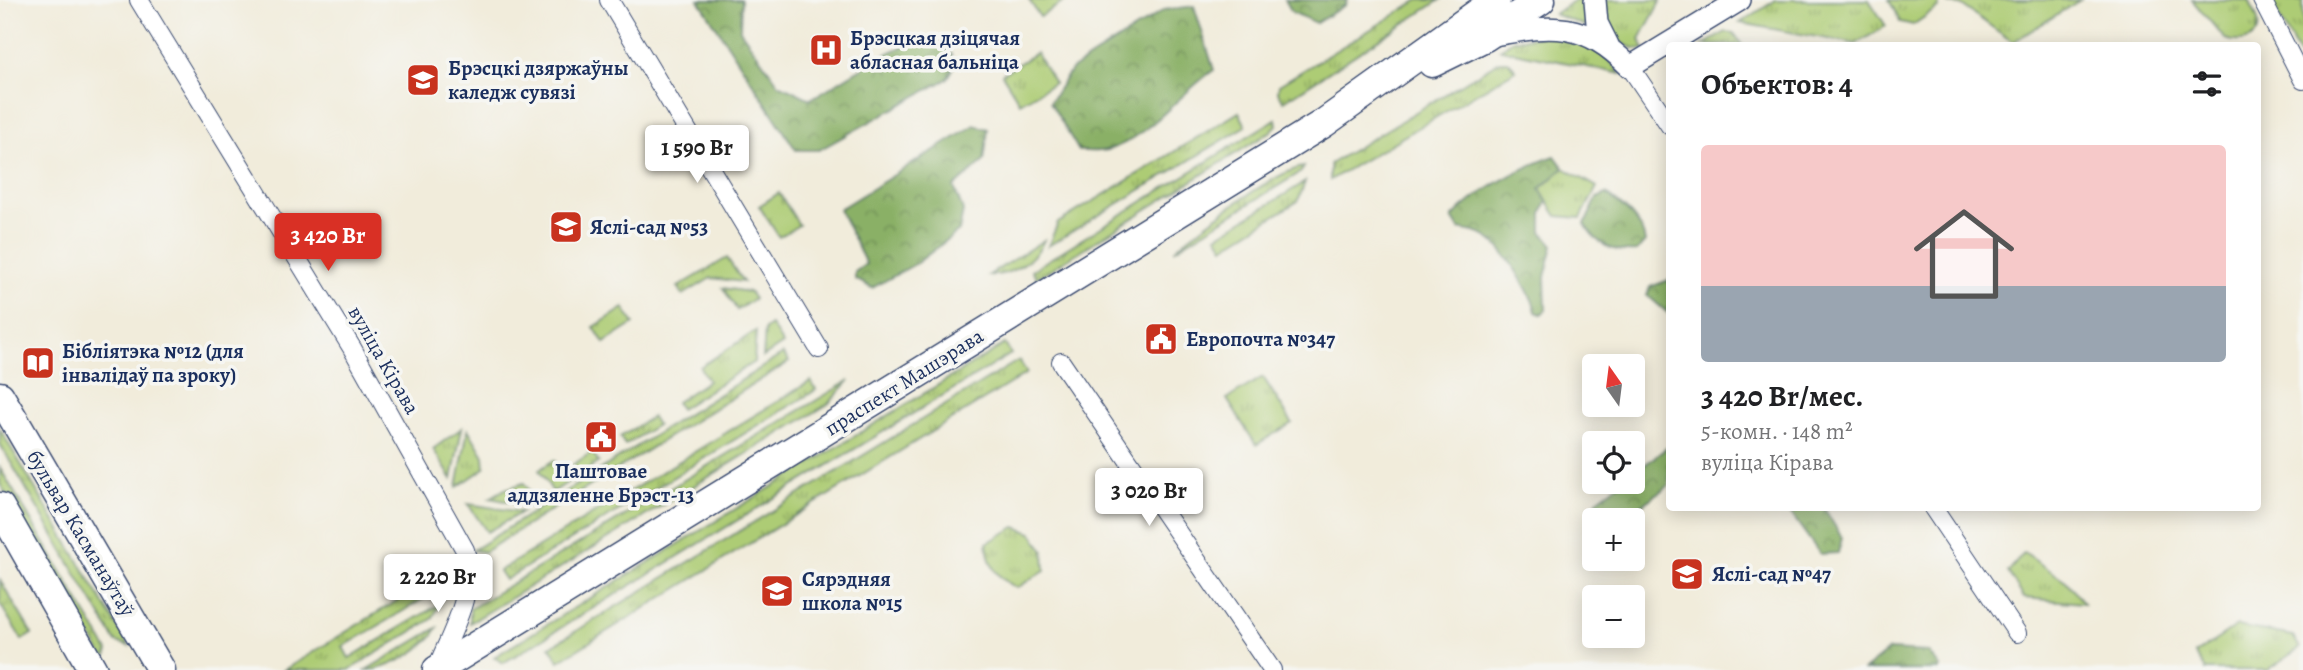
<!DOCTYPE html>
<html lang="ru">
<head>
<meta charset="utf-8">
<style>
	body { margin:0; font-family:Alegreya,serif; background:#f2f2f2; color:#202124; height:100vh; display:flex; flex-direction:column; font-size:26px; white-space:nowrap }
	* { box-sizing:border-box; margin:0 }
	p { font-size:23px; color:#757577 }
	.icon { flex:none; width:38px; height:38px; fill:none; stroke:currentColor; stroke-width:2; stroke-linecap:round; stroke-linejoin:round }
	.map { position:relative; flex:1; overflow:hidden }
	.panel { position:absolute; left:1666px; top:42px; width:595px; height:469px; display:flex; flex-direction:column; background:#fff; border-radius:7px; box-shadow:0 4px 18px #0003 }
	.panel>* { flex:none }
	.needle { width:46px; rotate:346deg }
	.tools { position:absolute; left:1582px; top:354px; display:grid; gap:14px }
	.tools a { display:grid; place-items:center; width:63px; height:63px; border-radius:7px; background:#fff; box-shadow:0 4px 18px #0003; font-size:35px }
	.price { position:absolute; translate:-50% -60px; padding:0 16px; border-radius:7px; background:#fff; color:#222; font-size:23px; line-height:46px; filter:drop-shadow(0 2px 4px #0008) }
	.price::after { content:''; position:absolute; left:50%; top:42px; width:21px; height:16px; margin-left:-10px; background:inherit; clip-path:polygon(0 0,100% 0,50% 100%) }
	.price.active { background:#d93025; color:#fff }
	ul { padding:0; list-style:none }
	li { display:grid; align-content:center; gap:14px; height:371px; padding:0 35px }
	li span { display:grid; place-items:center; height:217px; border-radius:7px; color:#555 }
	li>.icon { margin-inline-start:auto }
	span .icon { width:126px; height:126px; fill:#fffc; stroke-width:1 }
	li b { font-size:30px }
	h2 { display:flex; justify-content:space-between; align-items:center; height:84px; padding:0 35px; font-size:30px }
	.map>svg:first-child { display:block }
</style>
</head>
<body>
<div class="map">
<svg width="2303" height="670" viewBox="0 0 2303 670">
	<defs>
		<pattern id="grass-tufts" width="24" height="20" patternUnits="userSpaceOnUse" patternTransform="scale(1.75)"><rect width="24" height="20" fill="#adcc74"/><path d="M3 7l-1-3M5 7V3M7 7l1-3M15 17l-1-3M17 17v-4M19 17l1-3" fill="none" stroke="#8ca662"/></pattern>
		<pattern id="forest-crowns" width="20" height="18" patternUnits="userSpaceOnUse" patternTransform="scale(1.75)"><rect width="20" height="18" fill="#8ab066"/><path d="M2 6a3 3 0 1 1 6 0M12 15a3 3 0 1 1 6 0" fill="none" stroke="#709057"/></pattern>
	</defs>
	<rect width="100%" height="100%" fill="#f6f6f2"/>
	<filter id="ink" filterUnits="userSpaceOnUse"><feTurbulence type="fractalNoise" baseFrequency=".0143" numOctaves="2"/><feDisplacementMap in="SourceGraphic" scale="14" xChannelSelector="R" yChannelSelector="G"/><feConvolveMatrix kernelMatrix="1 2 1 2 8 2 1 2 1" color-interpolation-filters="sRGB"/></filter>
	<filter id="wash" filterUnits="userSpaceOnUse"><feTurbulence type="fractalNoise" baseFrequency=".00686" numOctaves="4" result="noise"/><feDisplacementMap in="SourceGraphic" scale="28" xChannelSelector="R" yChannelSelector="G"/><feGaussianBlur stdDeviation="1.57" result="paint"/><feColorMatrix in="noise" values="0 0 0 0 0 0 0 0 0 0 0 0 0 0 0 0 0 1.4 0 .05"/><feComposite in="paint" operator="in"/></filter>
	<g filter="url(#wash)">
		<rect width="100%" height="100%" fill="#f1ecdb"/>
		<g fill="url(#grass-tufts)" stroke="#647e69" stroke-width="2">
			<polygon points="1029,0 1067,0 1040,17"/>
			<polygon points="1419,0 1440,0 1284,101 1278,92 1279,85"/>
			<polygon points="1575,0 1589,0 1588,27 1554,14"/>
			<path d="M 1603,0 L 1661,0 L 1640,39 L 1644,49 C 1615,49 1605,26 1603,0 Z"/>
			<polygon points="1776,0 1869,0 1886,26 1856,44 1740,23"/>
			<polygon points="1889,0 1938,0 1939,7 1913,25 1900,22"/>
			<polygon points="1947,0 2080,0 2013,42 1961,5 1948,4"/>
			<path d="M 2192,0 L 2249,0 C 2252,7 2257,14 2258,21 C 2262,41 2239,44 2225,39 Z"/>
			<polygon points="2270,0 2303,0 2303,62"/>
			<polygon points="1726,32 1734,33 1742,45 1703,45"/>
			<polygon points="1559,33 1604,54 1621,74 1500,49 1513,40"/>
			<polygon points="1036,53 1054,83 1020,103 1002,74"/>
			<polygon points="1500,61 1508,61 1516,70 1330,180 1330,164"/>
			<polygon points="1239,112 1246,126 1048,246 1058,223"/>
			<polygon points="1276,119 1277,125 1270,132 1037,278 1032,270"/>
			<path d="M 1304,167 L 1301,172 L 1174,250 C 1197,230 1276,170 1304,167 Z"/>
			<polygon points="1564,168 1597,187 1581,218 1557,216 1539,189"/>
			<polygon points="1305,182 1298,201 1224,247 1217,236"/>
			<polygon points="779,193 799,225 779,237 759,206"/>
			<path d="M 1044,240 C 1037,259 1009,277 989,275 Z"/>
			<polygon points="727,258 743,282 711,278 683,295 678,287"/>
			<polygon points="723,288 749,292 754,299 737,310"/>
			<polygon points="624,308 634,324 604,343 594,327"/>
			<polygon points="771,325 783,344 763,357 765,329"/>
			<polygon points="756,331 754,362 680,409 676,402 708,381 700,367"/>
			<polygon points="1005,344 1011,354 503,663 494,657"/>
			<polygon points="783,354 789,362 484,552 473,550"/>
			<polygon points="1019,360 1027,373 559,661 550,647"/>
			<polygon points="1263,377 1292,423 1256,445 1227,399"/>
			<polygon points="850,380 828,404 470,623 470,609"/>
			<polygon points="811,381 816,390 505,580 499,571"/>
			<polygon points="652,417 657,425 625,445 620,437"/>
			<polygon points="462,428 452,479 433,449"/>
			<polygon points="0,429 129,646 116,642 0,444"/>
			<polygon points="468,429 484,456 485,468 457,487"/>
			<polygon points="592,452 599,462 553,492 539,470 554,460 562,472"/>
			<polygon points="0,468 108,651 105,660 0,484"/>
			<polygon points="524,483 537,502 531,506 490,498 505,489"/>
			<polygon points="468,504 522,512 487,532"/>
			<path d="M 1015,527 L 1032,533 L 1044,551 L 1045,570 L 1017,588 C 996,577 989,567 987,543 Z"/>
			<polygon points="2024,553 2066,581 2084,603 2024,598 2008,572"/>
			<polygon points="452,567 453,581 343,647 349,658 440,604 432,619 349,670 284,670"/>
			<polygon points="0,580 32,634 22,640 0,604"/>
			<polygon points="2237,626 2293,636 2300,648 2268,670 2206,670 2195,654"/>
			<path d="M 437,628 C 427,649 388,670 366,670 Z"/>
		</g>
		<g fill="url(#forest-crowns)" stroke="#527062" stroke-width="2">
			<path d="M 699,0 L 741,0 L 740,30 L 779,84 L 810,99 C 836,86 907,33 934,41 C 939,43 947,51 952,54 L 953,69 L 947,79 L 819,150 L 796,150 Z"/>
			<polygon points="1285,0 1347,0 1345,5 1316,23 1292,12"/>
			<path d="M 1194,6 L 1214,70 C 1181,92 1145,141 1107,150 C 1098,152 1088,151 1079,151 L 1050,102 L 1071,70 L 1164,10 Z"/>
			<polygon points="975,125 988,129 984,161 954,187 963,211 959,231 917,263 872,288 855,279 855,272 866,264 839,209"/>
			<path d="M 1555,156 L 1564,168 L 1540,189 L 1547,201 L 1542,214 L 1542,232 L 1553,245 L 1545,277 L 1546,310 L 1541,314 L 1536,312 C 1533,295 1505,251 1491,240 C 1482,233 1470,231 1459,229 L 1452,218 C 1477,191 1520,168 1555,156 Z"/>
			<path d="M 1607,194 C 1624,207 1642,220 1645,242 L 1637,251 C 1612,253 1597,245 1585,224 L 1597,198 Z"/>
			<polygon points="1669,280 1669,314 1647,295 1650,287"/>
			<polygon points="1669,446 1669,485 1621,520 1595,520 1597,500 1623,481 1633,481 1633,474"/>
			<polygon points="1787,508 1824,508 1842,538 1838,553 1820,554"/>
			<polygon points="1889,650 1928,652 1940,667 1939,670 1864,670"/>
		</g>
	</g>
	<g filter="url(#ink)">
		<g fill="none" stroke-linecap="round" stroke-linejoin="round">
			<defs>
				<g id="minor">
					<path d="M 139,0 L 352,348 L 465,550 C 477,590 451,633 436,670"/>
					<polyline points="609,0 819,349"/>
					<polyline points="2262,0 2303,80"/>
					<polyline points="1630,67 1670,126"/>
					<polyline points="1061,362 1272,670"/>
					<polyline points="1933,508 2017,633"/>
				</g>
				<g id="tertiary">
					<polyline points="1595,0 1597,23 1608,45"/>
					<path d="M 1494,35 C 1554,24 1584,21 1630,67 L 1740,0"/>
				</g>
				<g id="primary">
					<polyline points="1432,63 1485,37 1541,0"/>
					<polyline points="0,396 161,670"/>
					<polyline points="0,507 93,670"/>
					<polyline points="437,670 1324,123 1496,0"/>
				</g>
			</defs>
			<use href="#minor" stroke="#3b4b71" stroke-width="20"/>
			<use href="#tertiary" stroke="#3b4b71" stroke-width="24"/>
			<use href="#primary" stroke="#3b4b71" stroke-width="31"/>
			<use href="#minor" stroke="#fff" stroke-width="18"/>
			<use href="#tertiary" stroke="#fff" stroke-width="21"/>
			<use href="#primary" stroke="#fff" stroke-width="28"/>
		</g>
	</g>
	<defs>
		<symbol id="hospital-square" viewBox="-11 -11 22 22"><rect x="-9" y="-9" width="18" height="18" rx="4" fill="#c8321e" stroke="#f6f6f2"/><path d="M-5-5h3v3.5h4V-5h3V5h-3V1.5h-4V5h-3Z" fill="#fff"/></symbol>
		<symbol id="university-square" viewBox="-11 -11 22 22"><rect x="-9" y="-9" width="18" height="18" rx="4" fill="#c8321e" stroke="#f6f6f2"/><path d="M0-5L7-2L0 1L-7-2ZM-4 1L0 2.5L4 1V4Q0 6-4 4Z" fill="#fff"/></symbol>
		<symbol id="school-square" viewBox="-11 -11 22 22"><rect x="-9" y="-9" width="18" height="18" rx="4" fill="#c8321e" stroke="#f6f6f2"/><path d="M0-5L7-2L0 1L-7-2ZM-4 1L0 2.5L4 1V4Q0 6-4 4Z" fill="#fff"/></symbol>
		<symbol id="civic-square" viewBox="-11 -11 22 22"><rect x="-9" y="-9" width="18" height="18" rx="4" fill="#c8321e" stroke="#f6f6f2"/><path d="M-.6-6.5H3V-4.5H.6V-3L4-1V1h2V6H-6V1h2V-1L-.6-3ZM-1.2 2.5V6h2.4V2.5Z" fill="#fff"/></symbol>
		<symbol id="library-square" viewBox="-11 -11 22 22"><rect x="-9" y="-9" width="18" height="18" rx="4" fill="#c8321e" stroke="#f6f6f2"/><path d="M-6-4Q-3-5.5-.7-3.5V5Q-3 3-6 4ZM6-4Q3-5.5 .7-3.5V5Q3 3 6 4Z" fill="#fff"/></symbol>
	</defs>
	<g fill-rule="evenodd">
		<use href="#hospital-square" x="807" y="31" width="38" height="38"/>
		<use href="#university-square" x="404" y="61" width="38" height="38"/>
		<use href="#school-square" x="547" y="208" width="38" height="38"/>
		<use href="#civic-square" x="1142" y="320" width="38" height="38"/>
		<use href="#library-square" x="19" y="344" width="38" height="38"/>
		<use href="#civic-square" x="582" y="418" width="38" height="38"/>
		<use href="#school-square" x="1668" y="555" width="38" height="38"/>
		<use href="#school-square" x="758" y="572" width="38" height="38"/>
	</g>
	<g text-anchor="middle" stroke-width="7" stroke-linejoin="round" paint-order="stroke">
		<g font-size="21" font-weight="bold" fill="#1b2f5e" stroke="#f6f6f2" text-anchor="start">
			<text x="850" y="45">Брэсцкая дзіцячая<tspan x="850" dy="24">абласная бальніца</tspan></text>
			<text x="448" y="75">Брэсцкі дзяржаўны<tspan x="448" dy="24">каледж сувязі</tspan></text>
			<text x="590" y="234">Яслі-сад №53</text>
			<text x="1186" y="346">Европочта №347</text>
			<text x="62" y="358">Бібліятэка №12 (для<tspan x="62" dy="24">інвалідаў па зроку)</tspan></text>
			<text x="601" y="478" text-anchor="middle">Паштовае<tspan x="601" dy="24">аддзяленне Брэст-13</tspan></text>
			<text x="1712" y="581">Яслі-сад №47</text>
			<text x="802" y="586">Сярэдняя<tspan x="802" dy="24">школа №15</tspan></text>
		</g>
		<g font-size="21" fill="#1b2f5e" stroke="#f6f6f2">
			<text transform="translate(384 360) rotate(60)" y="7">вуліца Кірава</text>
			<text transform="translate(904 382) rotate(-32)" y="7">праспект Машэрава</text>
			<text transform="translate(81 533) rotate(59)" y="7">бульвар Касманаўтаў</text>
		</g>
	</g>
</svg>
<div class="tools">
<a><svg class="needle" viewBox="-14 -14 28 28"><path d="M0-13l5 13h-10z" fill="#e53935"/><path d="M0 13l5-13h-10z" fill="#757577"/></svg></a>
<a><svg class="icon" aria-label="locate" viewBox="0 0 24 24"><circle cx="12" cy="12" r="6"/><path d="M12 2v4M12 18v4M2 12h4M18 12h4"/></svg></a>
<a>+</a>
<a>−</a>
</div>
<b class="price" style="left:697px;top:185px">1 590 Br</b>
<b class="price active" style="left:328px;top:273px">3 420 Br</b>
<b class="price" style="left:1149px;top:528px">3 020 Br</b>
<b class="price" style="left:438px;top:614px">2 220 Br</b>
<section class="panel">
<h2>Объектов: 4<svg class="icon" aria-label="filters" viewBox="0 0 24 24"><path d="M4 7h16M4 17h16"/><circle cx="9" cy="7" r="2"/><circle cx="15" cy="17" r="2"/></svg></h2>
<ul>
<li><span style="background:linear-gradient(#f6c9c9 65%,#9aa5b1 0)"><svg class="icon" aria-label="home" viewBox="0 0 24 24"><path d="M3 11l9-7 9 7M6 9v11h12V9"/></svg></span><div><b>3 420 Br/мес.</b><p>5-комн. · 148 m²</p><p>вуліца Кірава</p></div></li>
</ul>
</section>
</div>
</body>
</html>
